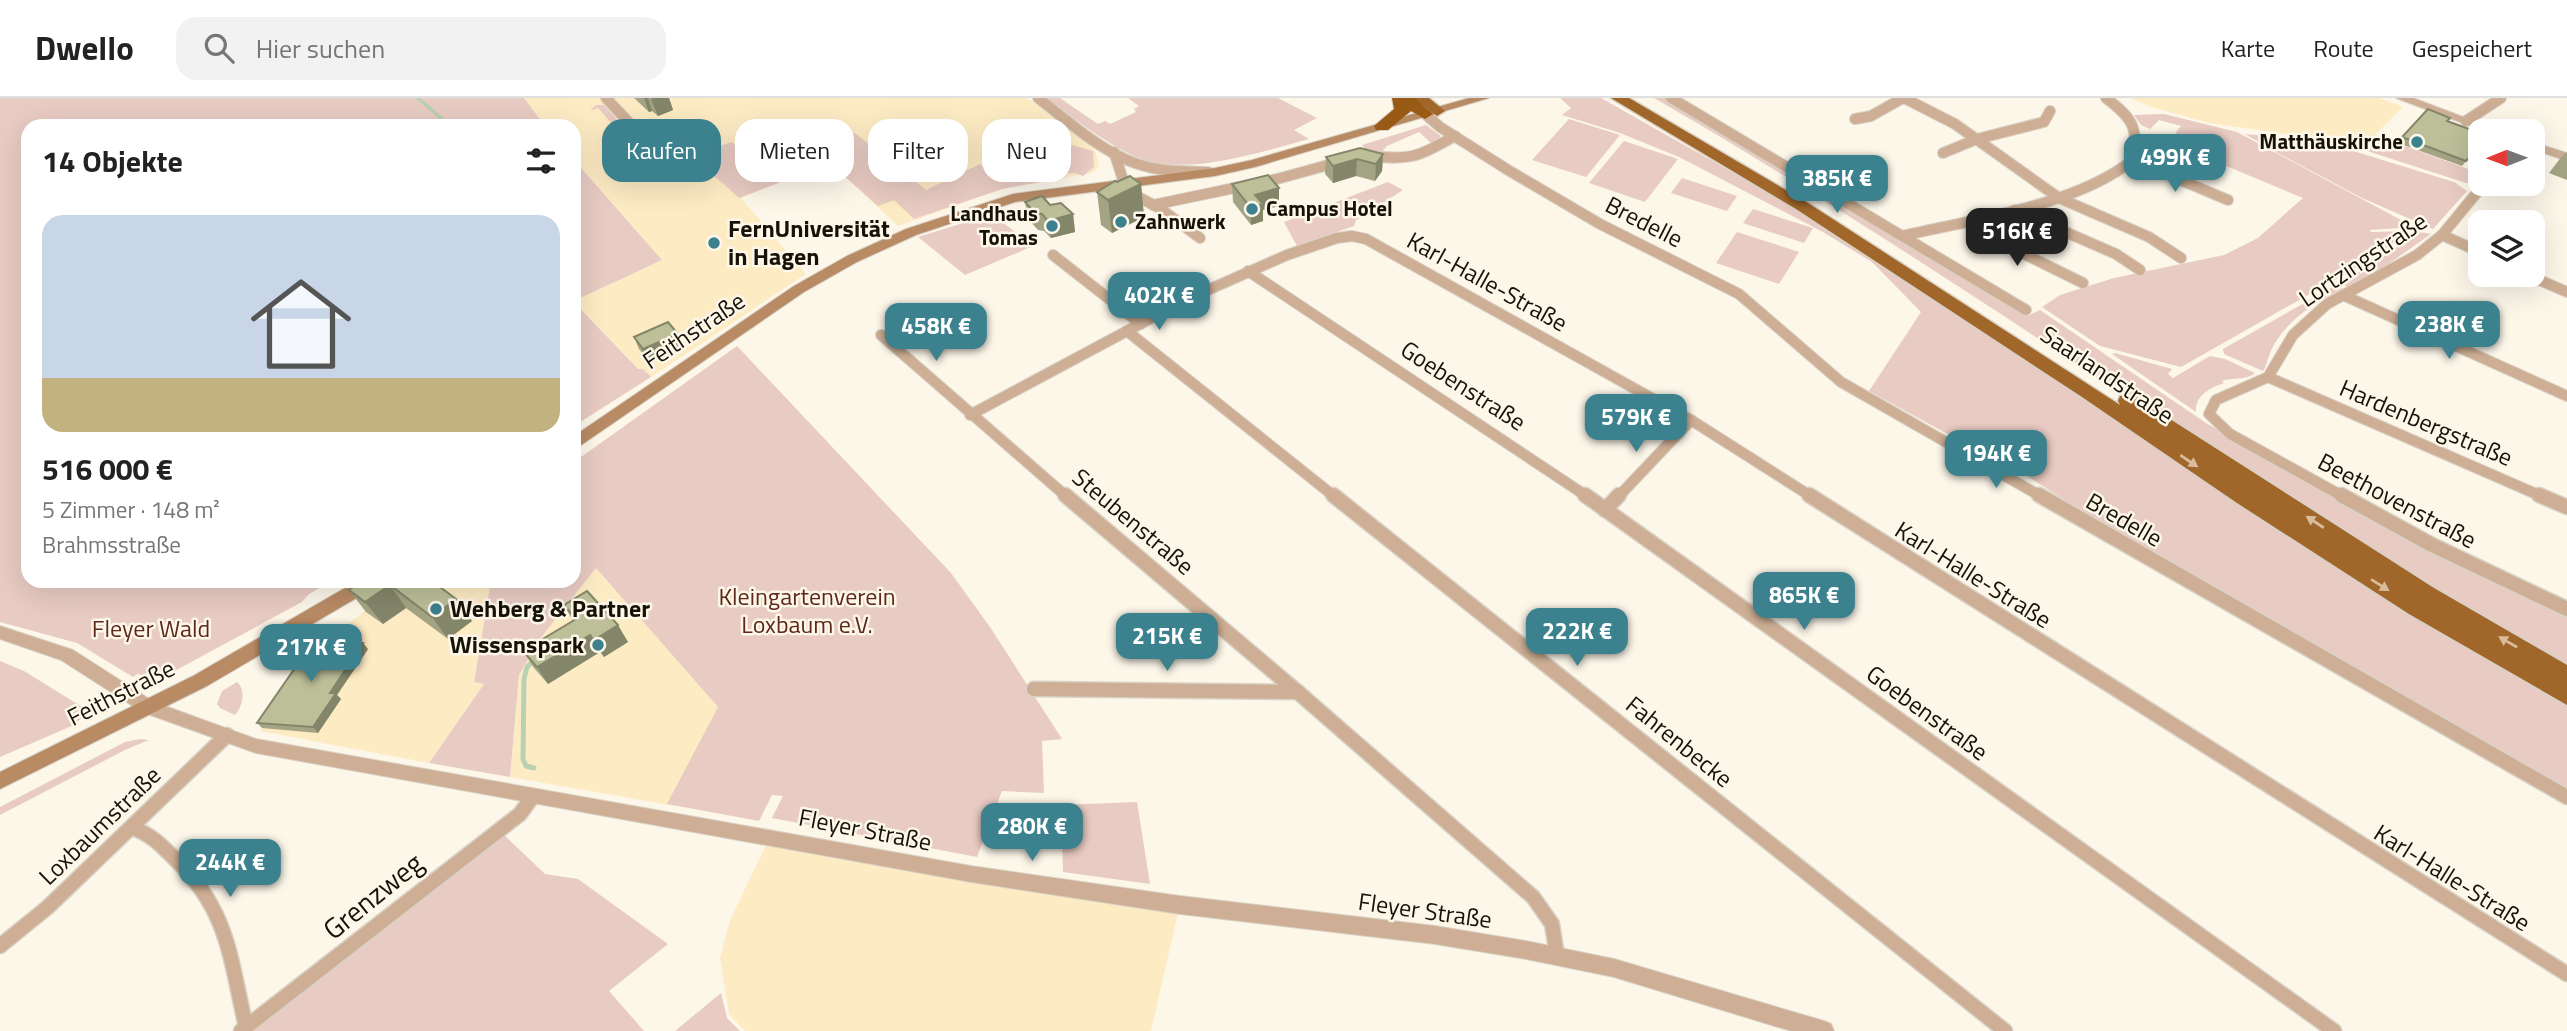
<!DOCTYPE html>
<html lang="de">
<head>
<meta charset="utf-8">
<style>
	body { margin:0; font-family:"Titillium Web",sans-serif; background:#f2f2f2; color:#222; height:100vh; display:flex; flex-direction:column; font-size:26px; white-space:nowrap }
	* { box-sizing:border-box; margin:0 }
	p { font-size:23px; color:#767676 }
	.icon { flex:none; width:38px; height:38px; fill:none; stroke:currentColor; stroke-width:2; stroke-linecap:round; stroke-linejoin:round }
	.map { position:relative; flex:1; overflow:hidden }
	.side { position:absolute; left:21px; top:21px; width:560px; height:469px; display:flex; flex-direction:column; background:#fff; border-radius:21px; box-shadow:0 7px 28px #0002 }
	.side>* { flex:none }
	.guide { position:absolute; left:602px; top:21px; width:665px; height:63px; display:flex; gap:14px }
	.needle { width:46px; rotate:269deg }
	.tools { position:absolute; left:2468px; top:21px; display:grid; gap:14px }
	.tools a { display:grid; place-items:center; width:77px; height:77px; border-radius:14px; background:#fff; box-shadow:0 7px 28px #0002; font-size:35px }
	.price { position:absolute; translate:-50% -60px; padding:0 16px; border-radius:14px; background:#3c818e; color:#fff; font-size:23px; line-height:46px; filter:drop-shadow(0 2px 4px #0008) }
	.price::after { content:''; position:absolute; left:50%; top:42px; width:21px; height:16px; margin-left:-10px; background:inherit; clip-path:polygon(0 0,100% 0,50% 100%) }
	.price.current { background:#222; color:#fff }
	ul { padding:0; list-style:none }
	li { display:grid; align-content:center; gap:14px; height:371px; padding:0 21px }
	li+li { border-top:2px solid #e0e0e0 }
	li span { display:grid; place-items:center; height:217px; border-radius:21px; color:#555 }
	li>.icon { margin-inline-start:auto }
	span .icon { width:126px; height:126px; fill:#fffc; stroke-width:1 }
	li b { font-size:30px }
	h2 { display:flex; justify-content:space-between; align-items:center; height:84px; padding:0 21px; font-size:30px }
	.tag { padding:0 24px; border-radius:21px; background:#fff; box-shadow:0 7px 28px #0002; font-size:24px; line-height:63px }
	.tag.current { background:#3c818e; color:#fff }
	header { display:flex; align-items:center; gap:42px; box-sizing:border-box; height:98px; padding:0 35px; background:#fff; border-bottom:2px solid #e0e0e0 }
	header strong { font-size:33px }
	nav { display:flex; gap:38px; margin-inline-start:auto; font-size:24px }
	.search { width:490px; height:63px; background:#f2f2f2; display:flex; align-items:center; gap:18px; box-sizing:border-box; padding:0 24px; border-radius:21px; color:#767676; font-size:26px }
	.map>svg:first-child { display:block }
</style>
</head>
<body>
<header>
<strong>Dwello</strong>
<div class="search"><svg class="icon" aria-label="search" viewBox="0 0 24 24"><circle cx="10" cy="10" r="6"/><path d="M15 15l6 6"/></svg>Hier suchen</div>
<nav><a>Karte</a><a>Route</a><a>Gespeichert</a></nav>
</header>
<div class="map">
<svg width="2567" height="933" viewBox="0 0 2567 933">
	<rect width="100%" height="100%" fill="#fdf7ea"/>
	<g fill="#fdebc4">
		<polygon points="524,0 1027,0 1088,44 1095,53 1099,64 1097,71 1091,75 1002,91 898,128 830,65 741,100 806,176 651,279 643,271 638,271 574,203 662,162 574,62 574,28 544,28"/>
		<polygon points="2131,0 2379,0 2403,9 2361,51 2328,42 2209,25 2151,9"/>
		<polygon points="596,470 727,619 675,708 510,679 519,577 539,542"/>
		<polygon points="404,483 482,483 490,488 474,584 484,586 429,665 260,633 320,547"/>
		<polygon points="767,745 1178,815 1151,933 745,933 729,916 720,860 730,822"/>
	</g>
	<g fill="#e8cbc3">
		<polygon points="0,0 524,0 545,28 28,28 28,483 332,483 309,496 302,504 169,576 151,579 137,576 133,579 77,545 0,524"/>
		<path d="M 1046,0 L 1060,0 L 1098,26 L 1105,23 L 1110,26 L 1136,14 L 1134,11 L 1139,8 L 1128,0 L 1278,0 L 1317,20 L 1294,32 L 1309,41 C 1264,53 1203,73 1156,65 C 1121,59 1076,21 1046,0 Z"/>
		<polygon points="1560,0 1601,0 1801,113 2567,606 2567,691 2068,404 2008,366 2004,367 1869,293 1921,214 1872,164 1823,134 1679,59 1620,35 1562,17 1571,10"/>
		<path d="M 1654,0 L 1665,0 L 2027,218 L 2040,212 L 2206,325 L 2433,451 L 2567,515 L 2567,574 C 2410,481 2256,383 2103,283 C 1955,186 1807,88 1654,0 Z"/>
		<polygon points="596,7 604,7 643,50 635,53 628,52 635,49 619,33 612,36 609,33 616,30 598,10 590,13"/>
		<polygon points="2164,16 2237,34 2414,129 2370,132 2371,134 2412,133 2361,167 2181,269 2100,248 2042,209 2060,197 2114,180 2224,157 2258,140 2303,100 2159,40 2168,42 2177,37 2176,34 2181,28 2159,22 2150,31 2141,27 2134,17"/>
		<polygon points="1569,21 1620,37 1586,79 1532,62"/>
		<polygon points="1426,27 1441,38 1432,46 1419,34 1387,48 1381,55 1367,54 1362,47"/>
		<polygon points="824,32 826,33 807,42 814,48 855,35 926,92 980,66 983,69 1001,61 1025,65 1049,53 1068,52 1072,47 1093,53 1094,69 1083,78 1075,75 1058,76 1056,81 1002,91 914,121 894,102 878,108 830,65 739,100 718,81 692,65 713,55 693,42 700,42 711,51 732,44 738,49 766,38 770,41 796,35 802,41"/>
		<polygon points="2245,36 2324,44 2454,84 2467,93 2433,131 2362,100 2272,52 2280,49 2267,45 2264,47"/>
		<polygon points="2375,37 2479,75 2472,85 2466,85 2361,51"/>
		<polygon points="1624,43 1678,61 1645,104 1589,85"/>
		<polygon points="574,62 662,162 574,203"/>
		<polygon points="1682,80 1737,98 1727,113 1671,95"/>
		<polygon points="1388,84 1403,92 1356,122 1354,128 1297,148 1284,124"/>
		<polygon points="1753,111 1813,130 1804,145 1743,125"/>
		<polygon points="992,116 1033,148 965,177 918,139"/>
		<polygon points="1737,134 1799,154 1779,186 1716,165"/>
		<polygon points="2421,134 2431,136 2380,172 2347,189 2341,185"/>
		<path d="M 2336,187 L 2343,191 C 2316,204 2291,219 2275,245 C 2269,254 2266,270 2263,273 L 2224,256 L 2223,251 Z"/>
		<polygon points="574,204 638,271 643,271 651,279 574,328"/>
		<polygon points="737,248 951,475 990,529 1062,641 1042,643 1044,695 1002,693 977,759 772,720 783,698 772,697 759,723 667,706 718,609 596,470 539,542 519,577 510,679 429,665 484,586 474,584 490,488 482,483 574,483 574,364"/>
		<path d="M 2115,255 L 2172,271 L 2168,276 L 2173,280 L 2210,258 L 2225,261 L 2255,275 C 2246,283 2232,279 2222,283 L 2224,285 C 2210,290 2195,297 2196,314 L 2112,256 Z"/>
		<polygon points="0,563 24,573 87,612 87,615 74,627 0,659"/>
		<path d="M 237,584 C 246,592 243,608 235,617 L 220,610 L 217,606 L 222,593 Z"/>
		<polygon points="140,641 149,642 125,652 0,717 0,709 125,644"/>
		<polygon points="1137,704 1150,786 1063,774 1061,707"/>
		<polygon points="504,737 545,776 578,781 668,846 609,893 644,933 252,933"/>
		<polygon points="721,895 727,920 740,933 675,933"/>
	</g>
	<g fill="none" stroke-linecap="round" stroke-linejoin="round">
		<polyline stroke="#b9d1b0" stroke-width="3.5" points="418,0 450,28"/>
		<polyline stroke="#b9d1b0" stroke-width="5" points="534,670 526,668 523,661 524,581 527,569 535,561"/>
		<defs>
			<g id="minor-far1">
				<polyline points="606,0 653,50"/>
				<path d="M 1038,0 C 1071,25 1106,59 1148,69 C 1167,74 1188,73 1208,74"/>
				<polyline points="1671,0 2026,212"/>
				<polyline points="1904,0 1955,26 2059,100 2149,139 2181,160"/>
				<polyline points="1425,16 1440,29 1508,72 1600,126 1739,196 1841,284 2042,399"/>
				<polyline points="1855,21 1871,18 1903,0"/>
				<polyline points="2466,23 2501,0"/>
				<polyline points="1114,54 1124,85 1131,95 1161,111 1200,140"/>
				<polyline points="1943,55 1977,41 2044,24 2050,13"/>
				<path d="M 1367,58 C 1413,62 1415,60 1455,38"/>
				<polyline points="2133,62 2228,102"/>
				<polyline points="1153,107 1277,81 1339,64"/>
				<polyline points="2015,112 2116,156 2140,172"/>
				<polyline points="1969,124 2002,145 2083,185"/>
				<polyline points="2442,137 2480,154"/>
				<path d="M 1902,138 C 1974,121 2075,108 2133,62 C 2139,29 2132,20 2106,0"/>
				<polyline points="1053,157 1141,226"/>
				<polyline points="1248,173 1588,399"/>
				<polyline points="2528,177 2567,194"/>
				<polyline points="2345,198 2567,298"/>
				<polyline points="1127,233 1335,399"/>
				<polyline points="881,237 1067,399"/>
				<polyline points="2268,279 2543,399"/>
				<polyline points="970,317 1183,203 1287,157 1337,140 1352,138 1366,141 1691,322 1812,399"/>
				<polyline points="1618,399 1691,322"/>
				<polyline points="2344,399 2230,336 2209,316 2216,302 2268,279 2293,237 2327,206 2417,157 2442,137 2484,86"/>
			</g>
			<g id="minor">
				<polyline points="1065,397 1300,596 1533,799 1552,826 1557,858"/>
				<polyline points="1333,397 2005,933"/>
				<polyline points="1585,397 2334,933"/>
				<polyline points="1809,397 2567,876"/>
				<polyline points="2039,397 2567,699"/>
				<polyline points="2341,397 2432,447 2567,511"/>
				<polyline points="2539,397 2567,409"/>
				<polyline points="1605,412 1619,397"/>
				<polyline points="1034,591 1298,594"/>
				<path d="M 133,730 C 152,737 162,748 176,762 C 229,813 230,861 246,929"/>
				<polyline points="0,848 48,809 227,637"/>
				<polyline points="241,933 520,716 533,698"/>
			</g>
			<g id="tertiary">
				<polygon points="2396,0 2413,0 2500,33 2484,33"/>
				<polygon points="2532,44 2567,55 2567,63 2532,51"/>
				<polygon points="0,528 73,552 154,604 256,641 971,768 1180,798 1435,828 1526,843 1614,861 1824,923 1831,926 1834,933 1791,933 1614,879 1526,861 1435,846 1180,816 971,784 256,655 142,614 61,562 0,541"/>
			</g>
			<g id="secondary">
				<polygon points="1469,0 1489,0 1255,69 1215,78 1015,104 916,137 857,164 804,194 574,352 574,338 794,188 847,158 906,131 1013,96 1215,70 1252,62"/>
				<polygon points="357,483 380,483 377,488 207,588 0,691 0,674 193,578"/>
			</g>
			<g id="trunk">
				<polygon points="1413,0 1429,0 1445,13 1437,18"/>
				<polygon points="1611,0 1629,0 1808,105 2120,307 2118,303 2120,298 2134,298 2434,490 2567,567 2567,607 2409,516 2237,405 2082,299 1796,111"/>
			</g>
			<polygon id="motorway" points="1392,0 1415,0 1433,16 1425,21 1411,13 1388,32 1376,32 1374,28 1394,11"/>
		</defs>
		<use href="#minor-far1" stroke="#d8d2c6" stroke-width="12"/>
		<use href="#minor" stroke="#d8d2c6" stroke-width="17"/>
		<use href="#tertiary" stroke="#d8d2c6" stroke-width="2"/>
		<use href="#secondary" stroke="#d8d2c6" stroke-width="2"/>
		<use href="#trunk" stroke="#d8d2c6" stroke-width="3"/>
		<use href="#motorway" stroke="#d8d2c6" stroke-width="2"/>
		<use href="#minor-far1" stroke="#ceaf95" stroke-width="10"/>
		<use href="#minor" stroke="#ceaf95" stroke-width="14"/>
		<use href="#tertiary" fill="#ceaf95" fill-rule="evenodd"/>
		<use href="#secondary" fill="#b88b64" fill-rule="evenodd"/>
		<use href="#trunk" fill="#a0662a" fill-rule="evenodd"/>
		<use href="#motorway" fill="#995a16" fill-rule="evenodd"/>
	</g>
	<g fill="#a2a483">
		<polygon points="634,0 669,0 673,12 658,18 652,13 649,14"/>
		<polygon points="2447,23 2480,47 2462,68 2398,45 2402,39"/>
		<polygon points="674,43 710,49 712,55 696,63 676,49"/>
		<polygon points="2567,54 2567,82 2549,75 2562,58"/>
		<polygon points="1383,56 1382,73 1375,83 1356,78 1333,85 1325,76 1326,59"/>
		<polygon points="1117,84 1141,86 1144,119 1112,135 1101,127 1097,94"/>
		<polygon points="1232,86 1279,90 1279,108 1263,112 1263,123 1251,127 1233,104"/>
		<polygon points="1025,104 1050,107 1073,116 1075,134 1051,140 1044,133 1038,132 1028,121"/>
		<polygon points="634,239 683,247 649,263 639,251"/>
		<polygon points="362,483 444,483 438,487 472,523 448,541 406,510 383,526 366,514 349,492"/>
		<polygon points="564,507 628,544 604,559 600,554 548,586 534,570 523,553 573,523"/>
		<polygon points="368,551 337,597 341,601 318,635 262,630 257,625"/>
	</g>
	<g fill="#84866a">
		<polygon points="644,0 648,0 652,13 649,14"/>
		<polygon points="654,0 669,0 673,12 658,18 651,1"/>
		<polygon points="710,49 712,55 696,63 694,57"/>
		<polygon points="1383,56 1382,73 1375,83 1376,66"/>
		<polygon points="1357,61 1356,78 1333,85 1333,68"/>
		<polygon points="1141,86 1144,119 1112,135 1108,102"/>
		<polygon points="1279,90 1279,108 1263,112 1263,123 1251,127 1251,110 1255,97"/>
		<polygon points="1073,116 1075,134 1051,140 1048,123"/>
		<polygon points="678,236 683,247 649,263 643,251"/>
		<polygon points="423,483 444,483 430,493"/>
		<polygon points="390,487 406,510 383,526 365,504"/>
		<polygon points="456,501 472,523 448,541 432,519"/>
		<polygon points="618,527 628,544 604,559 594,542"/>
		<polygon points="590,537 600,554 548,586 537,569"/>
		<polygon points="363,545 368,551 337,597 341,601 318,635 313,629 330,595"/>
	</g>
	<g fill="#bcbf98" stroke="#84866a" stroke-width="2">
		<polygon points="2428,11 2450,20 2447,23 2480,35 2480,47 2466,63 2402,39"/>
		<polygon points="690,36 710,49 694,57 674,43"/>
		<polygon points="1360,50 1383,56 1376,66 1357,61 1333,68 1326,59"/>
		<polygon points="1268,77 1279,90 1255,97 1263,106 1251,110 1232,86"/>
		<polygon points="1130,78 1141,86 1108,102 1097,94 1115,83 1117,84"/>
		<polygon points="1042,98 1050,107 1061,105 1073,116 1048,123 1042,116 1035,115 1025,104"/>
		<polygon points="668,224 678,236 643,251 634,239"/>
		<polygon points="362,483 432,483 456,501 432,519 390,487 365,504 349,492"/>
		<polygon points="587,493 618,527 594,542 590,537 537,569 523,553 576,521 564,507"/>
		<polygon points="315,541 363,545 330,595 336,595 313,629 257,625"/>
	</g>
	<defs><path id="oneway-solid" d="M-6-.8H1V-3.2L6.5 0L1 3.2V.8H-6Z" transform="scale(1.75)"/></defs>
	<g fill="#d8bd9d">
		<use href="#oneway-solid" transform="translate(2189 363) rotate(34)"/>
		<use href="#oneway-solid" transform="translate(2315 424) rotate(-147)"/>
		<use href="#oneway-solid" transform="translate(2380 487) rotate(32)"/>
		<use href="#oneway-solid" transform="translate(2508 544) rotate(-150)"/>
	</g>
	<g fill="#3c818e" stroke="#fdf7ea" stroke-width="2.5">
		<circle cx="2417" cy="44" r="7"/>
		<circle cx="1252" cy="111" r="7"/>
		<circle cx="1121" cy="124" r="7"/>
		<circle cx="1052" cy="128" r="7"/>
		<circle cx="714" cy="145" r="7"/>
		<circle cx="436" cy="511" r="7"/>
		<circle cx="598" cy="547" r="7"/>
	</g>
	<g text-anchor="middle" stroke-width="5" stroke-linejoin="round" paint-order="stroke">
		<g font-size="21" font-weight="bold" fill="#171207" stroke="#fdf7ea" text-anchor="end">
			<text x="2403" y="51">Matthäuskirche</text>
			<text x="1266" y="118" text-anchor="start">Campus Hotel</text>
			<text x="1038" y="123">Landhaus<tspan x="1038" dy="24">Tomas</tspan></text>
			<text x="1135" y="131" text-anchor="start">Zahnwerk</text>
		</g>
		<g font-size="24" fill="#171207" stroke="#fdf7ea">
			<text transform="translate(1644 124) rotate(27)" y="8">Bredelle</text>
			<text transform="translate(2363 162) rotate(-34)" y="8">Lortzingstraße</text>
			<text transform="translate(1487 184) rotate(29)" y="8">Karl-Halle-Straße</text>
			<text transform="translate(694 233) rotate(-34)" y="8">Feithstraße</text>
			<text transform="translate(2107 277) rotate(34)" y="8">Saarlandstraße</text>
			<text transform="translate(1463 288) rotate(33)" y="8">Goebenstraße</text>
			<text transform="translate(2426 325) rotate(23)" y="8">Hardenbergstraße</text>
			<text transform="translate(2397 403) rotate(28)" y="8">Beethovenstraße</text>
			<text transform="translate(2124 422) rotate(30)" y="8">Bredelle</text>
			<text transform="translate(1133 424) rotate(40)" y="8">Steubenstraße</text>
			<text transform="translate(1973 477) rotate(32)" y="8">Karl-Halle-Straße</text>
			<text transform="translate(121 595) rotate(-27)" y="8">Feithstraße</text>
			<text transform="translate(1927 615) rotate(36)" y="8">Goebenstraße</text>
			<text transform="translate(1679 644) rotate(39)" y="8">Fahrenbecke</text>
			<text transform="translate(100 728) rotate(-44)" y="8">Loxbaumstraße</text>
			<text transform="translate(865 732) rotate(11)" y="8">Fleyer Straße</text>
			<text transform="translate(2452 780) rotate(32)" y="8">Karl-Halle-Straße</text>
			<text transform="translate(1425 813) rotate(8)" y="8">Fleyer Straße</text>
		</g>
		<g font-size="24" font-weight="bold" fill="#171207" stroke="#fdf7ea" text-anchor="start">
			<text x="728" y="139">FernUniversität<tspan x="728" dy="28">in Hagen</tspan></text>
			<text x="450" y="519">Wehberg &amp; Partner</text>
			<text x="584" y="555" text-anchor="end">Wissenspark</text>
		</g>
		<g font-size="24" fill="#5d2818" stroke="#fdf7ea">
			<text x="807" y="507">Kleingartenverein<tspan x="807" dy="28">Loxbaum e.V.</tspan></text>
			<text x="151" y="539">Fleyer Wald</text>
		</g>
		<g font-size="28" fill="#171207" stroke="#fdf7ea">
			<text transform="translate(373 798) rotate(-39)" y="10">Grenzweg</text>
		</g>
	</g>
</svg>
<div class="tools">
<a><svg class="needle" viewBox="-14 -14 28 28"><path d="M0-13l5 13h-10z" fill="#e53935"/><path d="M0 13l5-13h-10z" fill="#767676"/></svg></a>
<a><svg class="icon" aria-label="layers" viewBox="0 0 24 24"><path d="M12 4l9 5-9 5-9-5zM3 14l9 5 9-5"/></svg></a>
</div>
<b class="price" style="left:2175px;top:96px">499K €</b>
<b class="price" style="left:1837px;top:117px">385K €</b>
<b class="price current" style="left:2017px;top:170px">516K €</b>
<b class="price" style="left:1159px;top:234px">402K €</b>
<b class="price" style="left:2449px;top:263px">238K €</b>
<b class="price" style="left:936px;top:265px">458K €</b>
<b class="price" style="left:1636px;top:356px">579K €</b>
<b class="price" style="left:1996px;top:392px">194K €</b>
<b class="price" style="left:1804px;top:534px">865K €</b>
<b class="price" style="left:1577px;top:570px">222K €</b>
<b class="price" style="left:1167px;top:575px">215K €</b>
<b class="price" style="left:311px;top:586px">217K €</b>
<b class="price" style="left:1032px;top:765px">280K €</b>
<b class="price" style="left:230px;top:801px">244K €</b>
<div class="guide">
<a class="tag current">Kaufen</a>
<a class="tag">Mieten</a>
<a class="tag">Filter</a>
<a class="tag">Neu</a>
</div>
<section class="side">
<h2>14 Objekte<svg class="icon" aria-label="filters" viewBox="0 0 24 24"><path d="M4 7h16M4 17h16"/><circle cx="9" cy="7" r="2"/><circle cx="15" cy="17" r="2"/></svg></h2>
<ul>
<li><span style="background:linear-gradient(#c9d6e8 75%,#c2b280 0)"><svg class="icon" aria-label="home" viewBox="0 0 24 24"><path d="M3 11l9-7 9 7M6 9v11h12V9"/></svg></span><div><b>516 000 €</b><p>5 Zimmer · 148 m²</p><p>Brahmsstraße</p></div></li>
</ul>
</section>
</div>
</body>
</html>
